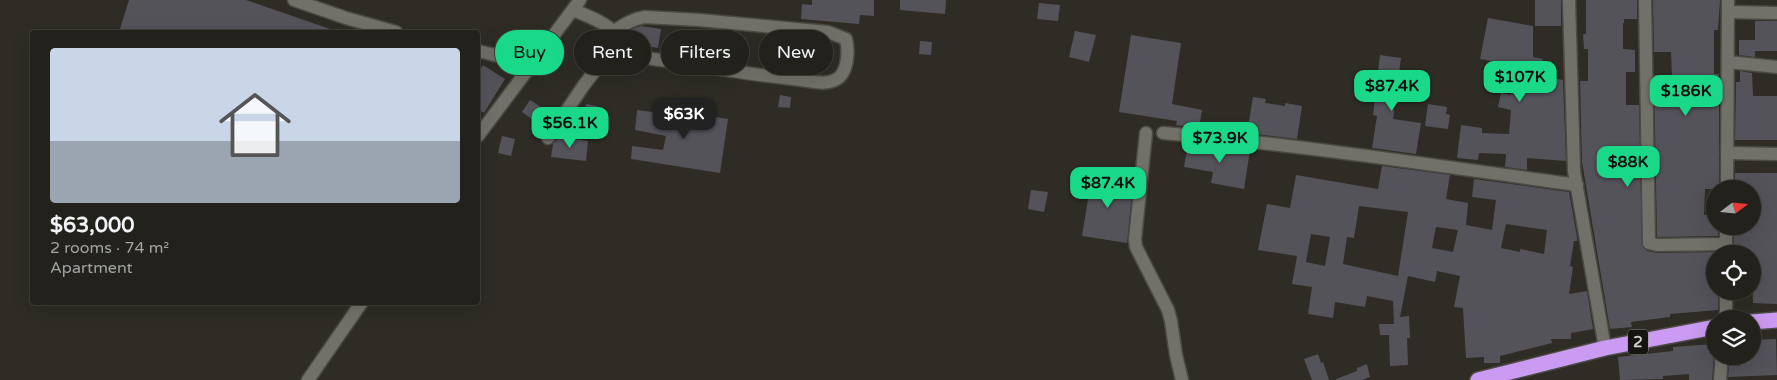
<!DOCTYPE html>
<html lang="en">
<head>
<meta charset="utf-8">
<style>
	body { margin:0; font-family:"Varela Round",sans-serif; background:#2e2e29; color:#f1f3f6; height:100vh; display:flex; flex-direction:column; font-size:19px; white-space:nowrap }
	* { box-sizing:border-box; margin:0 }
	p { font-size:16px; color:#a2a3a3 }
	.icon { flex:none; width:28px; height:28px; fill:none; stroke:currentColor; stroke-width:2; stroke-linecap:round; stroke-linejoin:round }
	.map { position:relative; flex:1; overflow:hidden }
	.details { position:absolute; left:30px; top:30px; width:450px; height:275px; display:flex; flex-direction:column; background:#22211c; border-radius:5px; box-shadow:0 5px 20px #0002,0 0 0 1px #3f3e3b }
	.details>* { flex:none }
	.guide { position:absolute; left:495px; top:30px; width:475px; height:45px; display:flex; gap:10px }
	.needle { width:32px; rotate:74deg }
	.tools { position:absolute; left:1706px; top:180px; display:grid; gap:10px }
	.tools a { display:grid; place-items:center; width:55px; height:55px; border-radius:50%; background:#22211c; box-shadow:0 5px 20px #0002,0 0 0 1px #3f3e3b; font-size:25px }
	.price { position:absolute; translate:-50% -42px; padding:0 11px; border-radius:10px; background:#19d989; color:#111; font-size:16px; line-height:32px; filter:drop-shadow(0 1px 2px #0008) }
	.price::after { content:''; position:absolute; left:50%; top:30px; width:15px; height:11px; margin-left:-8px; background:inherit; clip-path:polygon(0 0,100% 0,50% 100%) }
	.price.on { background:#222; color:#fff }
	ul { padding:0; list-style:none }
	li { display:grid; align-content:center; gap:10px; height:265px; padding:0 20px }
	li span { display:grid; place-items:center; height:155px; border-radius:5px; color:#555 }
	li>.icon { margin-inline-start:auto }
	span .icon { width:90px; height:90px; fill:#fffc; stroke-width:1 }
	li b { font-size:21px }
	.tag { padding:0 18px; border-radius:22px; background:#22211c; box-shadow:0 5px 20px #0002,0 0 0 1px #3f3e3b; font-size:18px; line-height:45px }
	.tag.on { background:#19d989; color:#111 }
	.map>svg:first-child { display:block }
</style>
</head>
<body>
<div class="map">
<svg width="1777" height="380" viewBox="0 0 1777 380">
	<rect width="100%" height="100%" fill="#2e2c25"/>
	<g fill="#55535a" fill-rule="evenodd">
		<polygon points="129,0 246,0 336,31 336,32 119,32"/>
		<polygon points="812,0 874,0 874,16 860,15 859,24 801,19 802,4 812,5"/>
		<polygon points="900,0 946,0 945,14 900,10"/>
		<rect x="1535" y="0" width="26" height="26"/>
		<polygon points="1586,0 1637,0 1637,19 1624,19 1624,23 1623,23 1623,49 1635,50 1635,72 1626,72 1626,105 1639,105 1642,246 1647,251 1657,253 1718,252 1718,254 1715,254 1715,291 1718,291 1718,310 1670,314 1670,317 1631,322 1632,327 1610,329 1582,162 1580,81 1588,81 1588,49 1584,49 1583,34 1586,34"/>
		<polygon points="1653,0 1720,0 1718,30 1714,30 1714,74 1719,74 1719,189 1705,189 1704,215 1715,214 1715,226 1718,226 1718,236 1657,237 1654,75 1672,75 1671,52 1654,52"/>
		<polygon points="1039,3 1060,5 1058,21 1037,19"/>
		<polygon points="1488,18 1533,26 1533,57 1543,59 1540,75 1563,80 1566,161 1527,158 1527,170 1505,167 1506,154 1479,153 1478,160 1457,158 1461,125 1482,128 1482,133 1509,134 1511,110 1498,107 1501,93 1511,95 1517,65 1480,59"/>
		<polygon points="1755,21 1777,21 1777,51 1755,51 1755,57 1739,55 1739,40 1755,40"/>
		<polygon points="641,26 661,29 658,48 630,43 632,29"/>
		<polygon points="1075,31 1096,35 1089,62 1069,57"/>
		<polygon points="1131,35 1181,43 1172,104 1202,110 1199,128 1176,125 1177,121 1119,112"/>
		<polygon points="920,41 932,42 931,55 919,54"/>
		<polygon points="1380,55 1401,58 1393,119 1421,123 1416,154 1372,148 1377,116 1373,115"/>
		<polygon points="483,65 505,79 484,113 478,109 478,73"/>
		<polygon points="1740,71 1752,73 1753,96 1777,96 1777,140 1735,140 1736,82 1740,82"/>
		<polygon points="780,95 791,97 790,108 778,107"/>
		<polygon points="1253,97 1266,99 1265,103 1285,106 1285,103 1302,106 1297,139 1247,133"/>
		<polygon points="530,100 547,111 539,124 522,112"/>
		<polygon points="586,104 597,106 594,122 583,119"/>
		<polygon points="1428,104 1447,107 1446,114 1450,115 1448,129 1425,126"/>
		<polygon points="637,110 684,116 684,112 728,119 720,173 631,159 632,146 663,150 666,136 635,130"/>
		<polygon points="502,136 515,139 511,156 498,153"/>
		<polygon points="559,137 588,141 586,161 551,157 553,144"/>
		<polygon points="1188,144 1250,150 1244,189 1211,183 1213,172 1184,167"/>
		<path d="M 1382,166 L 1450,175 L 1446,199 L 1468,203 L 1466,225 L 1492,230 L 1496,200 L 1472,197 L 1474,179 L 1569,192 L 1577,237 L 1577,241 L 1574,241 L 1570,266 L 1573,267 L 1569,294 L 1587,291 L 1593,329 L 1571,333 L 1571,339 L 1551,339 L 1552,343 L 1500,356 L 1500,363 L 1484,363 L 1484,357 L 1466,358 L 1463,308 L 1454,307 L 1460,276 L 1437,271 L 1435,282 L 1408,276 L 1400,317 L 1409,316 L 1410,338 L 1407,338 L 1408,365 L 1390,366 L 1389,335 L 1380,335 L 1379,324 L 1394,324 L 1393,301 L 1367,296 L 1365,307 L 1335,302 L 1333,318 L 1308,314 L 1312,287 L 1292,284 L 1297,256 L 1258,250 L 1267,204 L 1290,208 L 1296,175 L 1378,189 ZM 1359,206 L 1408,212 L 1398,276 L 1343,264 L 1347,237 L 1354,238 ZM 1506,224 L 1547,230 L 1544,254 L 1520,249 L 1520,252 L 1501,248 ZM 1436,227 L 1458,230 L 1453,252 L 1432,248 ZM 1311,234 L 1330,237 L 1325,266 L 1306,262 Z"/>
		<polygon points="1735,173 1777,173 1777,304 1753,303 1752,254 1734,254 1734,226 1752,226 1752,189 1735,189"/>
		<polygon points="1092,175 1133,182 1127,243 1082,236"/>
		<polygon points="1031,190 1048,192 1044,212 1028,209"/>
		<polygon points="1776,339 1777,375 1728,377 1729,366 1740,366 1740,356 1752,356 1752,340"/>
		<polygon points="1715,344 1712,380 1689,380 1689,374 1663,376 1663,379 1620,380 1618,357 1673,351 1673,347"/>
		<polygon points="1318,354 1321,363 1323,362 1329,380 1312,380 1304,359"/>
		<polygon points="1367,364 1370,377 1362,380 1336,380 1336,379 1357,371 1357,368"/>
	</g>
	<g fill="none" stroke-linecap="round" stroke-linejoin="round">
		<defs>
			<g id="minor">
				<polyline points="294,0 346,18 396,32"/>
				<polyline points="1569,0 1574,171 1605,348"/>
				<polyline points="1645,0 1649,243 1657,245 1726,244"/>
				<path d="M 573,10 C 583,14 607,23 613,32 C 617,38 613,45 617,52 L 627,55 C 682,63 738,73 793,79 C 806,80 823,86 835,80 C 848,74 849,52 846,39 L 828,32 L 699,20 L 645,17 C 632,19 623,25 613,32"/>
				<polyline points="1728,12 1777,13"/>
				<polyline points="478,51 532,64"/>
				<polyline points="1728,62 1777,67"/>
				<polyline points="1146,133 1135,239 1136,247 1168,310 1171,321 1176,355 1182,380"/>
				<path d="M 1163,133 C 1302,145 1439,166 1577,185"/>
				<polyline points="478,136 580,0"/>
				<polyline points="548,138 584,85 614,46"/>
				<polyline points="1727,153 1777,154"/>
				<polyline points="1727,189 1728,0"/>
				<polyline points="1726,254 1726,226"/>
				<polyline points="1726,319 1726,291"/>
				<polyline points="308,380 362,302"/>
				<polyline points="1720,380 1722,356"/>
			</g>
			<g id="highway">
				<polyline points="1752,322 1777,320"/>
				<polyline points="1478,380 1605,348 1715,327"/>
			</g>
		</defs>
		<use href="#minor" stroke="#4b4a43" stroke-width="15"/>
		<use href="#highway" stroke="#4b4a43" stroke-width="18"/>
		<use href="#minor" stroke="#727169" stroke-width="12"/>
		<use href="#highway" stroke="#cb9af2" stroke-width="15"/>
	</g>
	<g text-anchor="middle" stroke-width="5" stroke-linejoin="round" paint-order="stroke">
		<rect fill="#151411" stroke="#999895" stroke-width="1" x="1628" y="329.5" width="20" height="25" rx="4"/>
		<g font-size="15" font-weight="bold" fill="#d2d1cd">
			<text x="1638" y="347">2</text>
		</g>
	</g>
</svg>
<div class="tools">
<a><svg class="needle" viewBox="-14 -14 28 28"><path d="M0-13l5 13h-10z" fill="#e53935"/><path d="M0 13l5-13h-10z" fill="#a2a3a3"/></svg></a>
<a><svg class="icon" aria-label="locate" viewBox="0 0 24 24"><circle cx="12" cy="12" r="6"/><path d="M12 2v4M12 18v4M2 12h4M18 12h4"/></svg></a>
<a><svg class="icon" aria-label="layers" viewBox="0 0 24 24"><path d="M12 4l9 5-9 5-9-5zM3 14l9 5 9-5"/></svg></a>
</div>
<b class="price" style="left:1520px;top:103px">$107K</b>
<b class="price" style="left:1392px;top:112px">$87.4K</b>
<b class="price" style="left:1686px;top:117px">$186K</b>
<b class="price on" style="left:684px;top:140px">$63K</b>
<b class="price" style="left:570px;top:149px">$56.1K</b>
<b class="price" style="left:1220px;top:164px">$73.9K</b>
<b class="price" style="left:1628px;top:188px">$88K</b>
<b class="price" style="left:1108px;top:209px">$87.4K</b>
<div class="guide">
<a class="tag on">Buy</a>
<a class="tag">Rent</a>
<a class="tag">Filters</a>
<a class="tag">New</a>
</div>
<section class="details">
<ul>
<li><span style="background:linear-gradient(#c9d6e8 60%,#9aa5b1 0)"><svg class="icon" aria-label="home" viewBox="0 0 24 24"><path d="M3 11l9-7 9 7M6 9v11h12V9"/></svg></span><div><b>$63,000</b><p>2 rooms · 74 m²</p><p>Apartment</p></div></li>
</ul>
</section>
</div>
</body>
</html>
